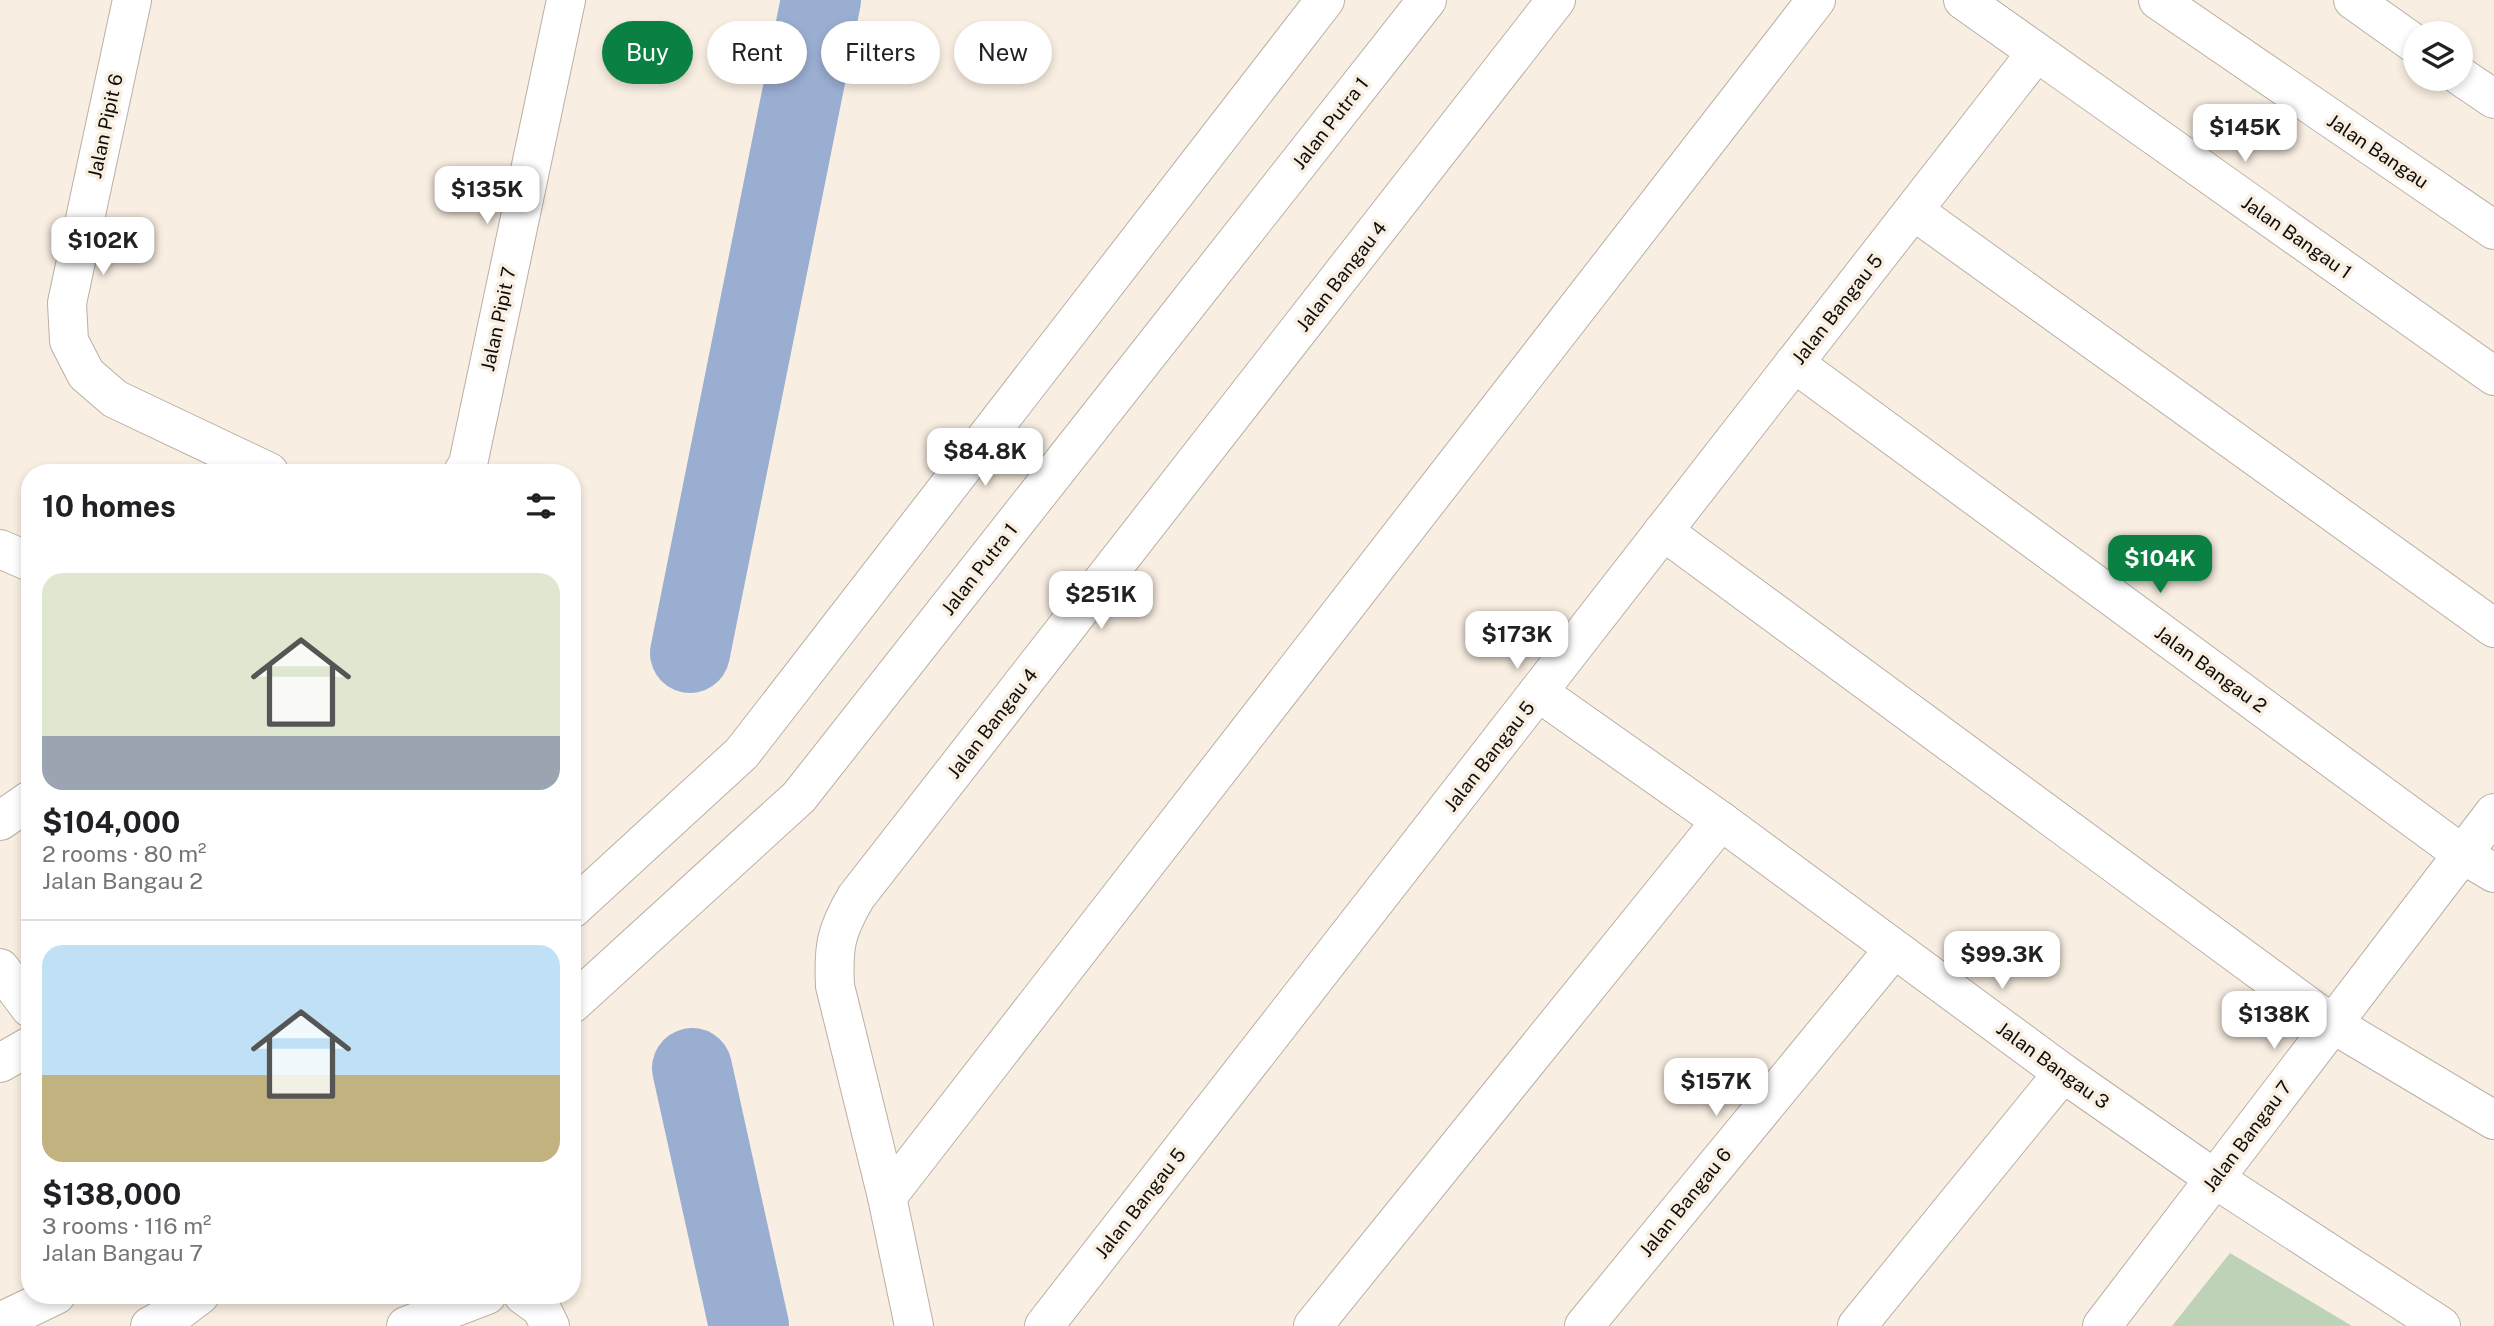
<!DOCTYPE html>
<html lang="en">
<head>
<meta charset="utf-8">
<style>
	body { margin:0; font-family:"Public Sans",sans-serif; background:#f6f6f6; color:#202124; height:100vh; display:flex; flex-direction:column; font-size:26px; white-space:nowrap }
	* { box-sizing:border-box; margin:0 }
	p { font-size:23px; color:#757577 }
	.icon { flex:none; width:38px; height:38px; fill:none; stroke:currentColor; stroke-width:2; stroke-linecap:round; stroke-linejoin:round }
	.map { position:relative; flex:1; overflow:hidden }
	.panel { position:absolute; left:21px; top:464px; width:560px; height:840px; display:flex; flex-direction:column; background:#fff; border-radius:28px; box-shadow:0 4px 10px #0003 }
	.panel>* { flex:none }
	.hud { position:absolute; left:602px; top:21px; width:665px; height:63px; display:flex; gap:14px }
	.buttons { position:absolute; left:2403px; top:21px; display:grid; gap:14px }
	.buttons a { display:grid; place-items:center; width:70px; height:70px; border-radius:50%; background:#fff; box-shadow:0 4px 10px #0003; font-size:35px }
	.price { position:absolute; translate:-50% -60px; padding:0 16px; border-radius:14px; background:#fff; color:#222; font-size:23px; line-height:46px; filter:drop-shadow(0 2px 4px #0008) }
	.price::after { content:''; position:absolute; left:50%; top:42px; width:21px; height:16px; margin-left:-10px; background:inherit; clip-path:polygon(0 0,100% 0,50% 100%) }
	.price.on { background:#0b8043; color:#fff }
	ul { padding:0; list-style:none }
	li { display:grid; align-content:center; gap:14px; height:371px; padding:0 21px }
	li+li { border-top:2px solid #e0e0e0 }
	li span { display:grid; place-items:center; height:217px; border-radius:21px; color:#555 }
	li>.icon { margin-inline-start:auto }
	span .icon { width:126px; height:126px; fill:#fffc; stroke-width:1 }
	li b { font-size:30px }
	h2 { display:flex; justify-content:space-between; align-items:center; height:84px; padding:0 21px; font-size:30px }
	.tag { padding:0 24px; border-radius:32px; background:#fff; box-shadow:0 4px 10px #0003; font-size:24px; line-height:63px }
	.tag.on { background:#0b8043; color:#fff }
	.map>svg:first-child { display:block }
</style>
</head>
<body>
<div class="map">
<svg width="2494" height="1326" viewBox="0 0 2494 1326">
	<rect width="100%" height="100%" fill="#f9eee2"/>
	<polygon fill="#bed2b7" points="2230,1253 2352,1326 2172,1326"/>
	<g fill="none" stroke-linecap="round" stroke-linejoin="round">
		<g stroke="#9aaed1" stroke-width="80">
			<polyline points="690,653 821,0"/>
			<polyline points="692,1068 749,1326"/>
		</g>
		<defs>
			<g id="minor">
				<polyline points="132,0 67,303 69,341 86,374 115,399 269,472"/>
				<polyline points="1963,0 2494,376"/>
				<polyline points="2158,0 2494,230"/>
				<polyline points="2353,0 2415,44"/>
				<polyline points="2460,76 2494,99"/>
				<polyline points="1914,211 2494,628"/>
				<polyline points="1794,363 2462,854 2494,873"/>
				<polyline points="463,472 468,464 566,0"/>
				<polyline points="1663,531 2331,1023 2494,1120"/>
				<polyline points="0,549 30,562"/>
				<polyline points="1538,692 1721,821 2063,1073 2215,1179 2441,1326"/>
				<polyline points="0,821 30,800"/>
				<polyline points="0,968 30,1008"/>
				<polyline points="0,1063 30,1046"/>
				<polyline points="887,1197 1816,0"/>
				<polyline points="523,1295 541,1308 550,1326"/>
				<polyline points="406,1326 487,1295"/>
				<path d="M 914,1326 L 887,1197 L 835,986 C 833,946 836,931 856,897 L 1556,0"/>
				<polyline points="1044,1326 2036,53"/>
				<polyline points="1313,1326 1721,821"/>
				<polyline points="1584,1326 1894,949"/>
				<polyline points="1857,1326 2063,1073"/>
				<polyline points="2102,1326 2494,813"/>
			</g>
			<g id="major">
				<polyline points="572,909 742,753 1325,0"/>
				<polyline points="572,1004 799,797 1427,0"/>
				<polyline points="0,1322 56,1295"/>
				<polyline points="150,1326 180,1310 200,1295"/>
			</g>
		</defs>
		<use href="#minor" stroke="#baafa4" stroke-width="40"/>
		<use href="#major" stroke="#baafa4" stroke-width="40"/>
		<use href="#minor" stroke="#fff" stroke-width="38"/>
		<use href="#major" stroke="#fff" stroke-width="38"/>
	</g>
	<g text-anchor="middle" stroke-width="7" stroke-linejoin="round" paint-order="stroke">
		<g font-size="19" fill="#100d09" stroke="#f9eee2">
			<text transform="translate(1330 123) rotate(-52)" y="7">Jalan Putra 1</text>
			<text transform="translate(105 126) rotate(-78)" y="7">Jalan Pipit 6</text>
			<text transform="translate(2378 151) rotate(34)" y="7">Jalan Bangau</text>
			<text transform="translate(2297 237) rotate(35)" y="7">Jalan Bangau 1</text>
			<text transform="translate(1341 276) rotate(-52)" y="7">Jalan Bangau 4</text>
			<text transform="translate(1837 309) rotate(-52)" y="7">Jalan Bangau 5</text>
			<text transform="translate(498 319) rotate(-78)" y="7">Jalan Pipit 7</text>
			<text transform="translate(979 569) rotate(-52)" y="7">Jalan Putra 1</text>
			<text transform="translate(2211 669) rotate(36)" y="7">Jalan Bangau 2</text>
			<text transform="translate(992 723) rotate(-52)" y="7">Jalan Bangau 4</text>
			<text transform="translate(1489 756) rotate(-52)" y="7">Jalan Bangau 5</text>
			<text transform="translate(2053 1065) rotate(36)" y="7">Jalan Bangau 3</text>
			<text transform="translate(2247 1136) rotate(-53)" y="7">Jalan Bangau 7</text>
			<text transform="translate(1685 1202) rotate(-51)" y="7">Jalan Bangau 6</text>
			<text transform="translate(1140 1203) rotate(-52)" y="7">Jalan Bangau 5</text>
		</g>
	</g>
</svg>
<div class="buttons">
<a><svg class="icon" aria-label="layers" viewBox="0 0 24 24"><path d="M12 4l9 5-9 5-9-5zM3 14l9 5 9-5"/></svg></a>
</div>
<b class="price" style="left:2245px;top:164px">$145K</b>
<b class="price" style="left:487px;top:226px">$135K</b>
<b class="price" style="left:103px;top:277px">$102K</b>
<b class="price" style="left:985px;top:488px">$84.8K</b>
<b class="price on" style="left:2160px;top:595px">$104K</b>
<b class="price" style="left:1101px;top:631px">$251K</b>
<b class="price" style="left:1517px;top:671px">$173K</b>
<b class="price" style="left:2002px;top:991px">$99.3K</b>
<b class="price" style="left:2274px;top:1051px">$138K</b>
<b class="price" style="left:1716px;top:1118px">$157K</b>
<div class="hud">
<a class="tag on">Buy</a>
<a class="tag">Rent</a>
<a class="tag">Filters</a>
<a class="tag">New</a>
</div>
<section class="panel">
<h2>10 homes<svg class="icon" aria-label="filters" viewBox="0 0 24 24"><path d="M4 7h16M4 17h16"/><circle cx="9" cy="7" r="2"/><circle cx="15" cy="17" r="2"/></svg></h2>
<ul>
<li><span style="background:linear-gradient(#dfe7d0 75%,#9aa5b1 0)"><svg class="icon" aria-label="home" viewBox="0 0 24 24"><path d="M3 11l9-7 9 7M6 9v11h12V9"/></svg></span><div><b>$104,000</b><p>2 rooms · 80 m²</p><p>Jalan Bangau 2</p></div></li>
<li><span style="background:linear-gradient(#bfe0f5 60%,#c2b280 0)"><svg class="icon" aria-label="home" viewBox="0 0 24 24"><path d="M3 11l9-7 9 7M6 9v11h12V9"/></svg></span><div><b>$138,000</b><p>3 rooms · 116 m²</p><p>Jalan Bangau 7</p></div></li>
</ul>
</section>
</div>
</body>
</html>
